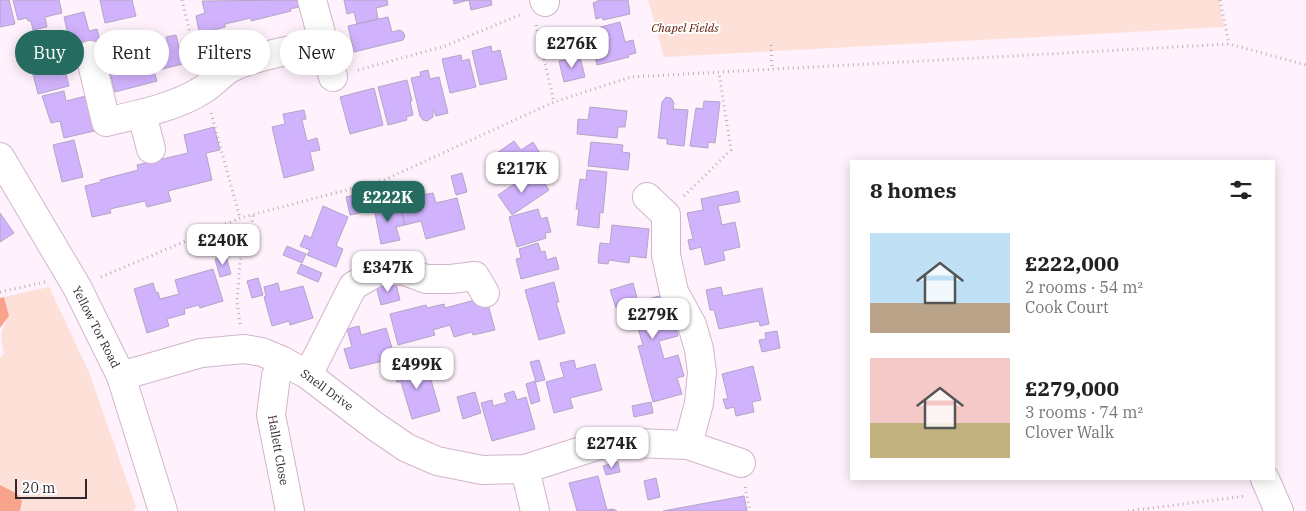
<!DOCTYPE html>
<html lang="en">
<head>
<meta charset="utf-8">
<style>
	body { margin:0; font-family:"IBM Plex Serif",serif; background:#f2f2f2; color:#222; height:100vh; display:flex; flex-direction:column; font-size:19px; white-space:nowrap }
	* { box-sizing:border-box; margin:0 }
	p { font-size:16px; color:#767676 }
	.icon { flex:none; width:28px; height:28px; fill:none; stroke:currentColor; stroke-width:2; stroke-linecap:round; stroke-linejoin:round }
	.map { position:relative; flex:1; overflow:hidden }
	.side { position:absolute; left:850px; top:160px; width:425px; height:320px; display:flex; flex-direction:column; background:#fff; border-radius:0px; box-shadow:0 2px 12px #0003 }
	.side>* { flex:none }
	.hud { position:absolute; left:15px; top:30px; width:475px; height:45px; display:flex; gap:10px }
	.scale { position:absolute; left:15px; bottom:12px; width:72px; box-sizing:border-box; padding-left:5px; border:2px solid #322730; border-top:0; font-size:14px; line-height:18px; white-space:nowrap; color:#322730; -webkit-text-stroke:4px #fff; paint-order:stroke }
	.price { position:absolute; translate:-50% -42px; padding:0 11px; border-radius:10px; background:#fff; color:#222; font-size:16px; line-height:32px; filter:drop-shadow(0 1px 2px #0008) }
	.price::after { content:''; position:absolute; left:50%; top:30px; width:15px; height:11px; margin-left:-8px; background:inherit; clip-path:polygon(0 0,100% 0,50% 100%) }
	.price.current { background:#266b5f; color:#fff }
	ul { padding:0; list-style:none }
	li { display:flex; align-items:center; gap:15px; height:125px; padding:0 20px }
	li span { display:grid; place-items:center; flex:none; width:140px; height:100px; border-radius:0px; color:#555 }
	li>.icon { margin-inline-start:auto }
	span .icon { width:60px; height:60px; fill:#fffc; stroke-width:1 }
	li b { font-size:21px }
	h2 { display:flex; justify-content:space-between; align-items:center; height:60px; padding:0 20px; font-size:21px }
	.tag { padding:0 18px; border-radius:22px; background:#fff; box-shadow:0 2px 12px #0003; font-size:18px; line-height:45px }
	.tag.current { background:#266b5f; color:#fff }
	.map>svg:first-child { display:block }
</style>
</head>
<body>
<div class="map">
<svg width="1306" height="511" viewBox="0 0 1306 511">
	<rect width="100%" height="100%" fill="#fff2fc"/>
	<g fill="#fde0d7">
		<polygon points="648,0 1219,0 1224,27 664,57"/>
		<path d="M 49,287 L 89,372 L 136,507 L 133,511 L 20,511 L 22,501 L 16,493 L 0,485 L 0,358 L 4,353 C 0,334 0,332 9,316 L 4,297 Z"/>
	</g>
	<g fill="#f8a48d">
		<polygon points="4,297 9,316 0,328 0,298"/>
		<polygon points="0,485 16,493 22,501 20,511 0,511"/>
	</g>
	<g fill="#d1b2fc" stroke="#b2a6c5">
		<polygon points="0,0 9,0 15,24 0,27"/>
		<polygon points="13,0 59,0 62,13 45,17 47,27 33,30 31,21 28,21 27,18 18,20"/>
		<polygon points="100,0 132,0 136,16 105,23"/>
		<polygon points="297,0 299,7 290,9 291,11 251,21 251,18 225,24 225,27 214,30 215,33 200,36 196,16 205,13 202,1"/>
		<polygon points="344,0 387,0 388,5 376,8 378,19 357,24 354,12 347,14"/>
		<polygon points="453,0 491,0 492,5 471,10 469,0 454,4"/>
		<polygon points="598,0 628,0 630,14 603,20 602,17 596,19 593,3 598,1"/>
		<polygon points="84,12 89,31 97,29 102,49 73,56 64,17"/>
		<polygon points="388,17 392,32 400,30 403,32 405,36 403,40 354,52 348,26"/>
		<polygon points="620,22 625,42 633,40 636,53 628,55 629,57 597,65 589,30"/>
		<polygon points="176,35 183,64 154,71 157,81 115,92 107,61 168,46 166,37"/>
		<polygon points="491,46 492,52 500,50 507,79 480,85 472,51"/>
		<polygon points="60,50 69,86 38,94 29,58"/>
		<polygon points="461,55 462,61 469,59 476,87 450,93 442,59"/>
		<polygon points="580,57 585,77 564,82 559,61"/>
		<polygon points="428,70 430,79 439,77 448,113 436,116 434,110 433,110 433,117 427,121 423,120 420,116 411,78 421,76 420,72"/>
		<polygon points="407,80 412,101 410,101 413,115 406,117 407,120 388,125 378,87"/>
		<polygon points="374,88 383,125 350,134 340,97"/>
		<polygon points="64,91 66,101 86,96 94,131 64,138 60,121 51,123 42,96"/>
		<polygon points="666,97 671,98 674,103 673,109 688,110 684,146 667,144 667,139 658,138 662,102"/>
		<polygon points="704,101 720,102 715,143 708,142 708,148 690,146 696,108 703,109"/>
		<polygon points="590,107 627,111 625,127 618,127 617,138 577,134 578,119 588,120"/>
		<polygon points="304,110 306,119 302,120 307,141 317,138 320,150 310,152 314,170 284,178 272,127 285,124 283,114"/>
		<polygon points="214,127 220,150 206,153 212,180 168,191 171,201 147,207 145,201 110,209 111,213 92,217 85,186 101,182 100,180 138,170 137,165 188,153 184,135"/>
		<polygon points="74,140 83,177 62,182 53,145"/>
		<polygon points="514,141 521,150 533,142 540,153 500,180 487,160"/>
		<polygon points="591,142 623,145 622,152 630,153 628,170 588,166"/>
		<polygon points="587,170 607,172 603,213 600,212 599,228 577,225 579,209 576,209 580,179 586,180"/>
		<polygon points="462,173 467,192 456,195 451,176"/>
		<polygon points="526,176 532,186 542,179 549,190 512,215 498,195"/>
		<polygon points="738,191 740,202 718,206 722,225 735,222 740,247 723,251 725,260 705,265 701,247 690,250 688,240 693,239 687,213 703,210 701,199"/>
		<polygon points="365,193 369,211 350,215 346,197"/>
		<polygon points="433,193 436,203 457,198 465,229 426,239 421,221 405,225 400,206 412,203 414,209 425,206 422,195"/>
		<polygon points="381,201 384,212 393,210 392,208 400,206 405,225 396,227 400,240 381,244 373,203"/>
		<polygon points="323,206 348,217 336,246 343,249 336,267 307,255 310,250 300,246 305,235 311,238"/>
		<polygon points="538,209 541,219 547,217 551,232 545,233 546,238 517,247 509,217"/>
		<polygon points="0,213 14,233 0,242"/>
		<polygon points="612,225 649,229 646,258 630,256 629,263 609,260 608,264 598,263 600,243 610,244"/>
		<polygon points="538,243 541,252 545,251 547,260 556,257 559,269 521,279 516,259 521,258 519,249"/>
		<polygon points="287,246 306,254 302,263 283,255"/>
		<polygon points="226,256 231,274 220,277 215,259"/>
		<polygon points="301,264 322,273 318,282 297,273"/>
		<polygon points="213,269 223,301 200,308 199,305 184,309 185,314 167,319 169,326 147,333 134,289 153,283 156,293 158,292 160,299 179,294 175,280"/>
		<polygon points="258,278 263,295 252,298 247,281"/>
		<polygon points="395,280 400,300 381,305 376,286"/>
		<polygon points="554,282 559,302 556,302 565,333 539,340 525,290"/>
		<polygon points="278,283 280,292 303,286 313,318 290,325 289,321 272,326 264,297 266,296 264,287"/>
		<polygon points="633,283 638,302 666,294 678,336 659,341 664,359 678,355 684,376 677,378 682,394 653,402 638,346 643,345 634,315 622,318 619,307 616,308 610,290"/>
		<polygon points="721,287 723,296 762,288 769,324 760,326 759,321 719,329 714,310 710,310 706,290"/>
		<polygon points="486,297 495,330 473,335 472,332 454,337 450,325 433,330 435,335 398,345 390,314 426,305 427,308 444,304 445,308"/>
		<polygon points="359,326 361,335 386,328 395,358 350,369 344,349 352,347 347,329"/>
		<polygon points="777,331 780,348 762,352 759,340 766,339 765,333"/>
		<polygon points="413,359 418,376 429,373 440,411 412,419 401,382 397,382 392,365"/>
		<polygon points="539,360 545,380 536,382 530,362"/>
		<polygon points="574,360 576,369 595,364 602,390 570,398 573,408 554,413 546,382 564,377 560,363"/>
		<polygon points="753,366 761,400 752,402 754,412 736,416 734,407 726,409 723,399 728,399 722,374"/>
		<polygon points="535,381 540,401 531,404 526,384"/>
		<polygon points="514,391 517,400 526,397 535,429 492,441 481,403 492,400 493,406 507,402 504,394"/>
		<polygon points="475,392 481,413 463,419 457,397"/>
		<polygon points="651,402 653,413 634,417 632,406"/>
		<polygon points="618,462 620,472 606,475 603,466"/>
		<polygon points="598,476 607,510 613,509 617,511 577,511 569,483"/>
		<polygon points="656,478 660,497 648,500 644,481"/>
		<polygon points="744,496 747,511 663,511"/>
	</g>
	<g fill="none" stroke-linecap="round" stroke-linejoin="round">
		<defs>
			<g id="minor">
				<polyline points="312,0 333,77"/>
				<polyline points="544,0 545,2"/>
				<path d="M 90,55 L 106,122 C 137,115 177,107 204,89 C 214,83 221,73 231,68 C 256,55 296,50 324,43"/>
				<polyline points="142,114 151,149"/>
				<polyline points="0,157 77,287 121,376 163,511"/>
				<polyline points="647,197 666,215 666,255 674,292 692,325 699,349 702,372 699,403 688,445"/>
				<polyline points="283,361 276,376 271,415 290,511"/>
				<polyline points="308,375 353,286 377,272 402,270 426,279 451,279 475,276 485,293"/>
				<polyline points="121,376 201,353 244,349 262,352 283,361 308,375 376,427 407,448 437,461 482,470 525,469 609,442 688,445 741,463"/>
				<polyline points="525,469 535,511"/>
				<polyline points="1265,479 1279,511"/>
			</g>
		</defs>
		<use href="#minor" stroke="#d2b5cc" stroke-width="30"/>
		<g stroke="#bcafb9" stroke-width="3" stroke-dasharray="1 4" stroke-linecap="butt">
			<polyline points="182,0 197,61"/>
			<polyline points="1220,0 1229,44"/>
			<polyline points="536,25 554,102"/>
			<polyline points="771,45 772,70"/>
			<polyline points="358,70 445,46 522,14"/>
			<polyline points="211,113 240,218"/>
			<polyline points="684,196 731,150 719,73"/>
			<polyline points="101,277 240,218 384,180 554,102 631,77 1229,44 1306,65"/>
			<polyline points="0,292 45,282"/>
			<polyline points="240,324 237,302 240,261 250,238 253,215"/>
			<polyline points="745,487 750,511"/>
			<polyline points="1128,511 1246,496"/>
		</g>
		<use href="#minor" stroke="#fff" stroke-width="28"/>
	</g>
	<g text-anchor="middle" stroke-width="4" stroke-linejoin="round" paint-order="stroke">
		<g font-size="12" font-style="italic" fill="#5f1601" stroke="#fff">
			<text x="685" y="32">Chapel Fields</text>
		</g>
		<g font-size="12" fill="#322730" stroke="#fff">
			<text transform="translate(96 327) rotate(63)" y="4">Yellow Tor Road</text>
			<text transform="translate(327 390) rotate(36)" y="4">Snell Drive</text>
			<text transform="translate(278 450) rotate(80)" y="4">Hallett Close</text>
		</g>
	</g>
</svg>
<div class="scale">20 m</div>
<b class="price" style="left:572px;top:69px">£276K</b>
<b class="price" style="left:522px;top:194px">£217K</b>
<b class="price current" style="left:388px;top:223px">£222K</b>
<b class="price" style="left:223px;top:266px">£240K</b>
<b class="price" style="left:388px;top:293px">£347K</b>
<b class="price" style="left:653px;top:340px">£279K</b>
<b class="price" style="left:417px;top:390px">£499K</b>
<b class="price" style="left:612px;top:469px">£274K</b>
<div class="hud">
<a class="tag current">Buy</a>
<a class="tag">Rent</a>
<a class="tag">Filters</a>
<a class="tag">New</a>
</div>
<section class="side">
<h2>8 homes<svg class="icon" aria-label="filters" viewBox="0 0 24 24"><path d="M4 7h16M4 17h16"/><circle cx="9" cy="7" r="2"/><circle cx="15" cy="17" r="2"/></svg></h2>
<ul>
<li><span style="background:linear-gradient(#bfe0f5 70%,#b9a48a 0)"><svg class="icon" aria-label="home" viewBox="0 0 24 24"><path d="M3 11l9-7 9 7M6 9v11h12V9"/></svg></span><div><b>£222,000</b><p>2 rooms · 54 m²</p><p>Cook Court</p></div></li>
<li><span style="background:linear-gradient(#f6c9c9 65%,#c2b280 0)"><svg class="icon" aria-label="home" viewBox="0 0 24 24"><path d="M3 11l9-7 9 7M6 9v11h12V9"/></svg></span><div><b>£279,000</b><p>3 rooms · 74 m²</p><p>Clover Walk</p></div></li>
</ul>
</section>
</div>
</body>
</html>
